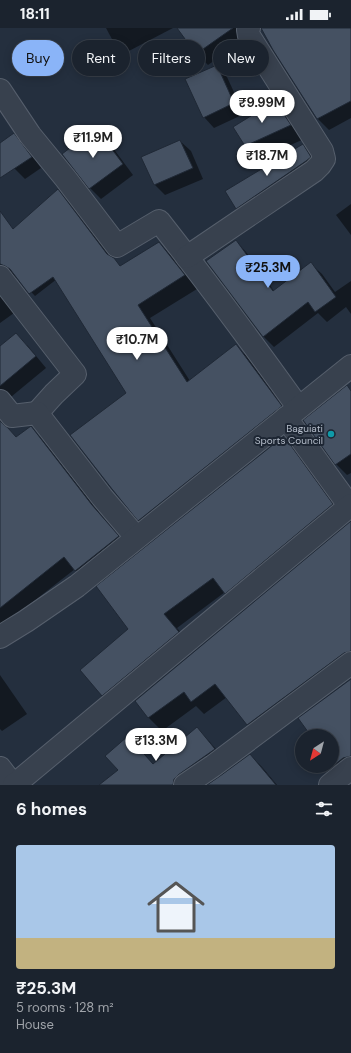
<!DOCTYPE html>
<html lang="en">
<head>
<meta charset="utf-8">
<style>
	body { margin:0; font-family:"DM Sans",sans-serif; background:#282f3a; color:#f1f3f6; height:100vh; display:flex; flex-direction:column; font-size:15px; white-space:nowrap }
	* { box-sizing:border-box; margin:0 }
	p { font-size:13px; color:#a0a4aa }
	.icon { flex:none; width:22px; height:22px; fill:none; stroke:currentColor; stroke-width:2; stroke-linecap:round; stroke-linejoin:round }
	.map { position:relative; height:757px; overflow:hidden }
	.panel { display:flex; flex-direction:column; background:#1b232e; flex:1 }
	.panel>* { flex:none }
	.hud { position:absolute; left:12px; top:12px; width:327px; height:36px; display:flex; gap:8px }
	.needle { width:26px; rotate:216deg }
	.tools { position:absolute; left:295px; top:701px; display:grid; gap:8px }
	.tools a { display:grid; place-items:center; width:44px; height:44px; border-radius:50%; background:#1b232e; box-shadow:0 2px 10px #0003,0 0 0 1px #39404a; font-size:20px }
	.price { position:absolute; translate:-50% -34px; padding:0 9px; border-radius:14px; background:#fff; color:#222; font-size:13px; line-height:26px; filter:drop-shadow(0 1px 2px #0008) }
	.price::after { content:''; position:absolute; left:50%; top:24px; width:12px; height:9px; margin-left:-6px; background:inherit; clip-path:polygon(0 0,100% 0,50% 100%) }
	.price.selected { background:#8ab4f8; color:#111 }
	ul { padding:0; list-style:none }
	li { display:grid; align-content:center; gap:8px; height:212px; padding:0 16px }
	li span { display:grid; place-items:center; height:124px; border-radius:4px; color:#555 }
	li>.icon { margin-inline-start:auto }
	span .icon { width:72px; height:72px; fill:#fffc; stroke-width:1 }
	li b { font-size:17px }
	h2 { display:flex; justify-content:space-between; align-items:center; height:48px; padding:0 16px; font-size:17px }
	.pill { padding:0 14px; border-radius:18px; background:#1b232e; box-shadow:0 2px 10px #0003,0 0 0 1px #39404a; font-size:14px; line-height:36px }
	.pill.selected { background:#8ab4f8; color:#111 }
	.status { display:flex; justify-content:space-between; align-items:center; height:28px; padding:0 20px; background:#1b232e; direction:ltr }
	.status svg { height:11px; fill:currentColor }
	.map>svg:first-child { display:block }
</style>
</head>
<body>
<div class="status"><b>18:11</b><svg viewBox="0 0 49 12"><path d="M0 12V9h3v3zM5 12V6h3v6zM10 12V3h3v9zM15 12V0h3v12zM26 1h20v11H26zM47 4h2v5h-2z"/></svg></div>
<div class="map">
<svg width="351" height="757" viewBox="0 0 351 757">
	<rect width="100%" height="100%" fill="#242f3e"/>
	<g fill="#0007">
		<polygon points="106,0 173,0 125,25 113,13"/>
		<polygon points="179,0 255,0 247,9 208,37 197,26"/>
		<polygon points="262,0 351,0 351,90 329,102 318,91 274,21"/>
		<polygon points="217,38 227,49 244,86 214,100 204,89"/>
		<polygon points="275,74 289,88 304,111 259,131 245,117"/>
		<polygon points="96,101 107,112 133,147 101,171 90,160 63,126"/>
		<polygon points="14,107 24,117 41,140 25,151 14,140 0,118 0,116"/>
		<polygon points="180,113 191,123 203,151 165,167 155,157 143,130"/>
		<polygon points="302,117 316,130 250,193 237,180"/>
		<polygon points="58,163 71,176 113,230 121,239 159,215 172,228 197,261 150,290 190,353 236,318 249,330 294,391 152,505 139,492 127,365 84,230 35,268 18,250 12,249 0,265 3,271 14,285 0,295 0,207 13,202"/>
		<polygon points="351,176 351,207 336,187"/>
		<polygon points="236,213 246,224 274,263 311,236 322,246 335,264 351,253 351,286 346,279 327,294 318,285 274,319 264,309 207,233"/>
		<polygon points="27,317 46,340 0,378 0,319"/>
		<polygon points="347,359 351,363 351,445 347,447 336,436"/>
		<polygon points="0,390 6,400 17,410 31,400 42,411 103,489 129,520 87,554 75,541 11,591 0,607"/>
		<polygon points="284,409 297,423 346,490 239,579 225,564 177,600 192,618 116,681 103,667"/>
		<polygon points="351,495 351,642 261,709 248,696 227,669 204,686 196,678 162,703 149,690 136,673"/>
		<polygon points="0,647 27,686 2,703 0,701"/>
		<polygon points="351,667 351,743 344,749 332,737 332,708 312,708"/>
		<polygon points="197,701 209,713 226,733 192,757 101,757 119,742 128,709 154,737"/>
		<polygon points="250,727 262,739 277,757 209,757"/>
	</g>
	<g fill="#455162" stroke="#1f2835">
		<polygon points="177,0 233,0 196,26"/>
		<polygon points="261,0 351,0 351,73 317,91 273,22"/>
		<polygon points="217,37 234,75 203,90 185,51"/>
		<polygon points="275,73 291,97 245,118 233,99"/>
		<polygon points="96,100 123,136 89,161 62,126"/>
		<polygon points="14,105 32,129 0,150 0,115"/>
		<polygon points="180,112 193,140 154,157 141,129"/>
		<polygon points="303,116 311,129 306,133 236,181 225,163"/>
		<polygon points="58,161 107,226 114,230 120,238 159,214 185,247 138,277 187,354 236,316 282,378 138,493 112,461 70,407 126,365 53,249 29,266 10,241 5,238 0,236 0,183 13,201"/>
		<polygon points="236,212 273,263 311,234 336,269 315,284 308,274 263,309 206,233"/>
		<polygon points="16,305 36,328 0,358 0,318"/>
		<polygon points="347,357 351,363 351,426 335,437 303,392"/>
		<polygon points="0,393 3,396 8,400 16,409 31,398 92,477 119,508 75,543 64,529 0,580"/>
		<polygon points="284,408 333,476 225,566 213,550 164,586 179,604 102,668 80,642 128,601 96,558"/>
		<polygon points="351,493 351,623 344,625 247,697 215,656 191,674 184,664 148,690 135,673"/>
		<polygon points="351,651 351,728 343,730 332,739 332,708 311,708 298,690"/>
		<polygon points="197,699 215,721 178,747 174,751 173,757 99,757 118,742 105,728 128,708 153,736"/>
		<polygon points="250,726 276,757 207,757 220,748"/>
	</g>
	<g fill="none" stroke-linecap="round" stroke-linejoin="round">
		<defs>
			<g id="minor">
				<path d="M 0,62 L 30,107 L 66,151 L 117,218 L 159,193 C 207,254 253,316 298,379 L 299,379"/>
				<polyline points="187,229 314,143 320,137 324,131 322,123 249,8 248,2 249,0"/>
				<polyline points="0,249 75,346 54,366 37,385"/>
				<polyline points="0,373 12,388 37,385 102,469 136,509"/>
				<polyline points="286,390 351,480"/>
				<polyline points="0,609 26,593 77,558 351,338"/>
				<polyline points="0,740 13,757"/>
				<polyline points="14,757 351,477"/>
				<polyline points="185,757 213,738 351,635"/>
				<polyline points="330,757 351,740"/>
			</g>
		</defs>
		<use href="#minor" stroke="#565f6c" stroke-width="24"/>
		<use href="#minor" stroke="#38414e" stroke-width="22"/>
	</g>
	<circle fill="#0f9aa8" stroke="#1d2633" stroke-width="1.5" cx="331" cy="406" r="4"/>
	<g text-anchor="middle" stroke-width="4" stroke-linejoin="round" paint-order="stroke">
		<g font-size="10" fill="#b4bcc9" stroke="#1d2633" text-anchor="end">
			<text x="323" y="404">Baguiati<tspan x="323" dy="12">Sports Council</tspan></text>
		</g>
	</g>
</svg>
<div class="tools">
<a><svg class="needle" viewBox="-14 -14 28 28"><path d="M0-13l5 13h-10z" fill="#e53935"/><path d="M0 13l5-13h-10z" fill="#a0a4aa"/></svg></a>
</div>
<b class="price" style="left:262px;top:96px">₹9.99M</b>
<b class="price" style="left:93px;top:131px">₹11.9M</b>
<b class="price" style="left:267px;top:149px">₹18.7M</b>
<b class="price selected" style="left:268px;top:261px">₹25.3M</b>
<b class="price" style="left:137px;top:333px">₹10.7M</b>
<b class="price" style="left:156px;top:734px">₹13.3M</b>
<div class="hud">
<a class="pill selected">Buy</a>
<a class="pill">Rent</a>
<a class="pill">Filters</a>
<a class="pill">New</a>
</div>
</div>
<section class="panel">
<h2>6 homes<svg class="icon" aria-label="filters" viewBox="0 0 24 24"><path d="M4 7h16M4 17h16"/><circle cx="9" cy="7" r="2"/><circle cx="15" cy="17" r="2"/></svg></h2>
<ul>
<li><span style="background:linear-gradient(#a9c7e8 75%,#c2b280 0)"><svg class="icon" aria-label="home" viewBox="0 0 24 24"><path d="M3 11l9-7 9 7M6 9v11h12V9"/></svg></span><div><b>₹25.3M</b><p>5 rooms · 128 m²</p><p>House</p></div></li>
</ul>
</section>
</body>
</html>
